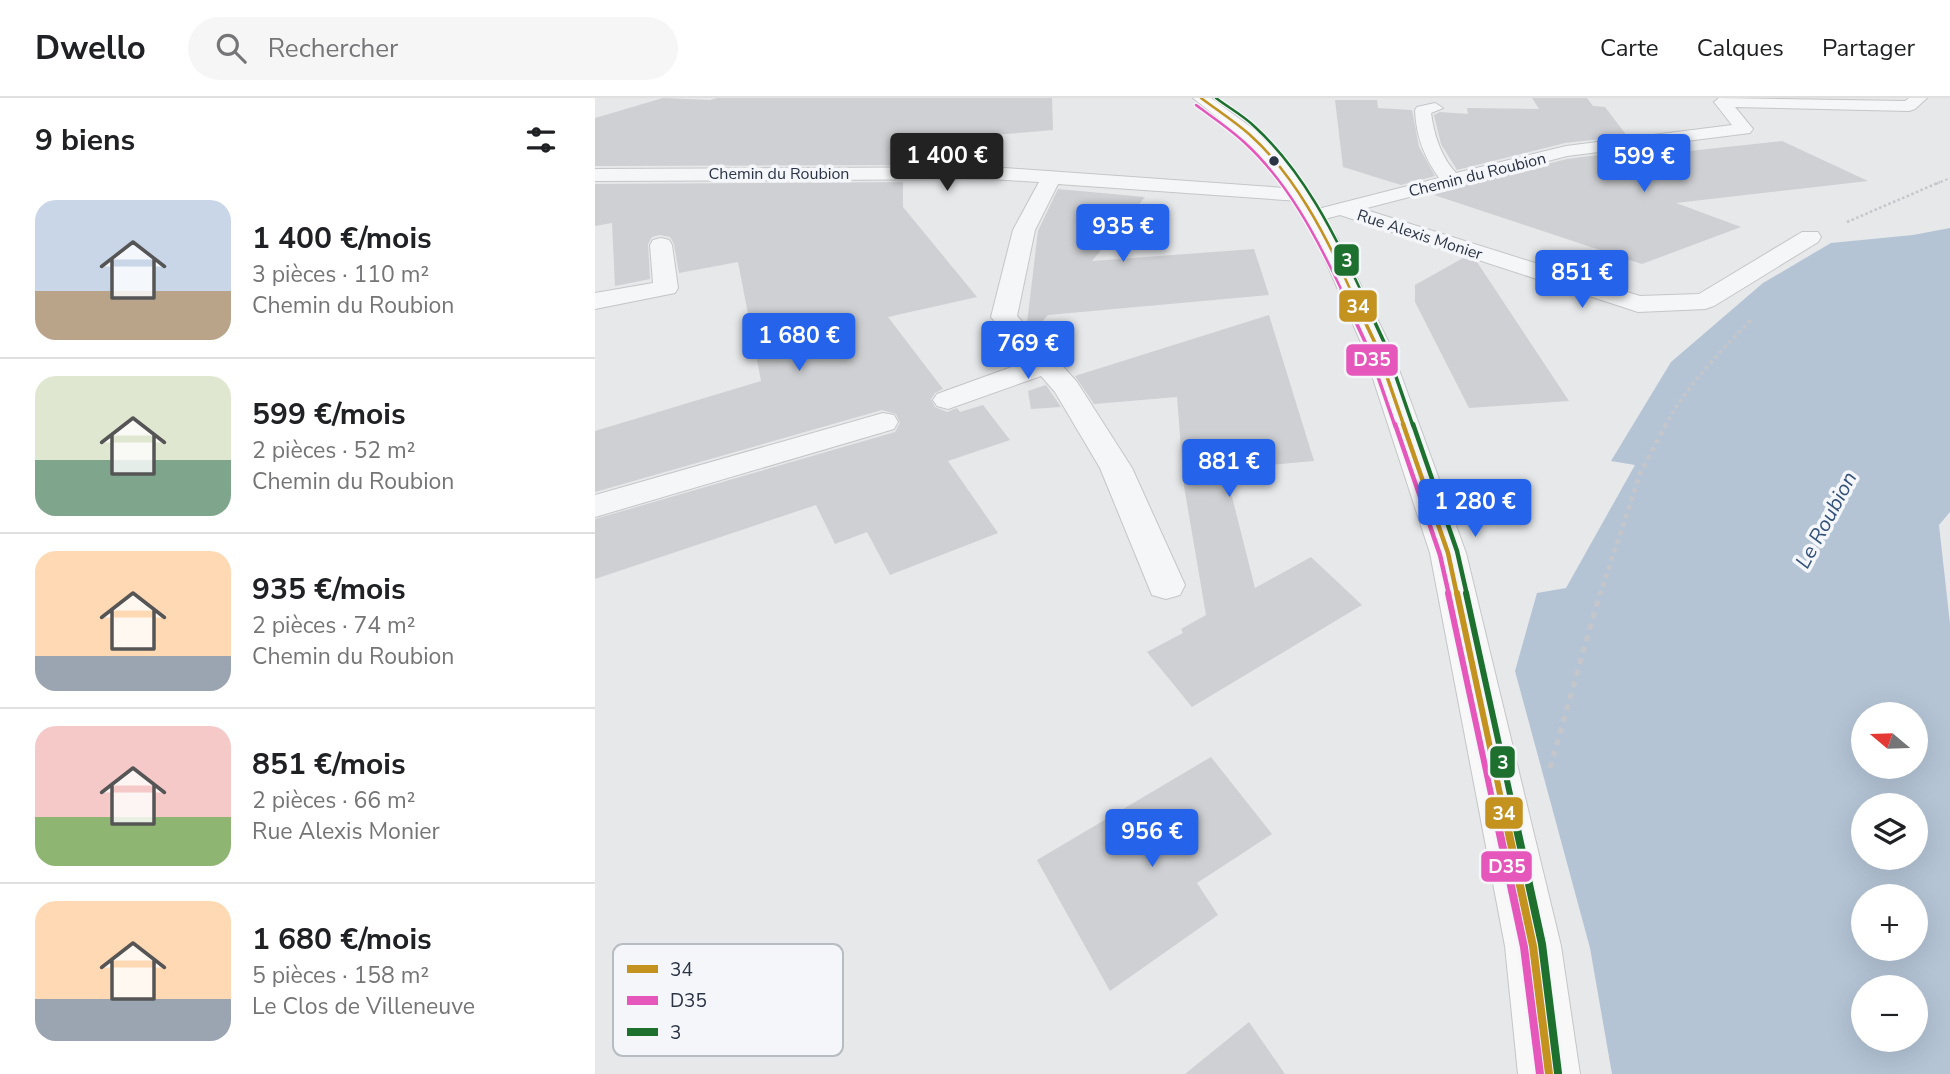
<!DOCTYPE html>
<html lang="fr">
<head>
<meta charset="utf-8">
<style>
	body { margin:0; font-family:"Nunito Sans",sans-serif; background:#f6f6f6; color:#202124; height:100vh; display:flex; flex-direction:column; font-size:26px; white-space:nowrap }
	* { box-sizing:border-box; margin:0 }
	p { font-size:23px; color:#757577 }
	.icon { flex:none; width:38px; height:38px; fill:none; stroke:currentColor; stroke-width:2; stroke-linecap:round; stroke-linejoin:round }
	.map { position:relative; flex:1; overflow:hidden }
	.details { display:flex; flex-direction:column; background:#fff; width:595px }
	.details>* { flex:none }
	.needle { width:46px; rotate:289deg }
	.buttons { position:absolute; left:1256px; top:604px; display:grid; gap:14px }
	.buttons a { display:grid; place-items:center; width:77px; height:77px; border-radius:50%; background:#fff; box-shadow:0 7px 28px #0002; font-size:35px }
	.price { position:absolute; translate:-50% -60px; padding:0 16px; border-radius:7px; background:#2563eb; color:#fff; font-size:23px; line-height:46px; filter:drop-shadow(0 2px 4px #0008) }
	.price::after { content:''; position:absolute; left:50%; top:42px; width:21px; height:16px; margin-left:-10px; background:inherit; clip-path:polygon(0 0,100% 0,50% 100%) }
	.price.active { background:#222; color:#fff }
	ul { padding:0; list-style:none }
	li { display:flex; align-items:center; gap:21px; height:175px; padding:0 35px }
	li+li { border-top:2px solid #e0e0e0 }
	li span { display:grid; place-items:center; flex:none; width:196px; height:140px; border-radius:21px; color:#555 }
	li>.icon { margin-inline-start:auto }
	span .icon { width:84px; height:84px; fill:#fffc; stroke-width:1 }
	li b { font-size:30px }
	h2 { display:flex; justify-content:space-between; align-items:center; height:84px; padding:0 35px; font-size:30px }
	header { display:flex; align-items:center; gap:42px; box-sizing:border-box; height:98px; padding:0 35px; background:#fff; border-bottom:2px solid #e0e0e0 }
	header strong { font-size:33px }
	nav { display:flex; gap:38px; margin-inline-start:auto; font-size:24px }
	.search { width:490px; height:63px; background:#f6f6f6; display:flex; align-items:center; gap:18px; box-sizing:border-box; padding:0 24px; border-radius:38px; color:#757577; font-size:26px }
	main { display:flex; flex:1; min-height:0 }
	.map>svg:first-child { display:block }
</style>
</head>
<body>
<header>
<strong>Dwello</strong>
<div class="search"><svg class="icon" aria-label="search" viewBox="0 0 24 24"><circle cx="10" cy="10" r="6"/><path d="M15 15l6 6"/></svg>Rechercher</div>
<nav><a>Carte</a><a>Calques</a><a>Partager</a></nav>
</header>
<main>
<section class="details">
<h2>9 biens<svg class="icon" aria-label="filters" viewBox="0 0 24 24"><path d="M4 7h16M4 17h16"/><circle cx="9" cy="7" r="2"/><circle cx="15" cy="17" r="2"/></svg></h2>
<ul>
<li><span style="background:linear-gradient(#c9d6e8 65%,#b9a48a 0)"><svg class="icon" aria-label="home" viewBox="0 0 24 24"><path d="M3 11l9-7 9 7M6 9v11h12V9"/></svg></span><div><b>1 400 €/mois</b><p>3 pièces · 110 m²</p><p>Chemin du Roubion</p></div></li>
<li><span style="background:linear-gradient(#dfe7d0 60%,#7fa58c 0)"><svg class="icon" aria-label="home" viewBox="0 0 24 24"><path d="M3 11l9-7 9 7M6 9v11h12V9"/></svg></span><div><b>599 €/mois</b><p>2 pièces · 52 m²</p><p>Chemin du Roubion</p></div></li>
<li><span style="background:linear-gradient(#ffd9b3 75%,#9aa5b1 0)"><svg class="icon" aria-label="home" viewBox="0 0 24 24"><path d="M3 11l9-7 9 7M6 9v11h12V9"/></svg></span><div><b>935 €/mois</b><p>2 pièces · 74 m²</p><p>Chemin du Roubion</p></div></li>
<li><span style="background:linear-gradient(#f6c9c9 65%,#8fb573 0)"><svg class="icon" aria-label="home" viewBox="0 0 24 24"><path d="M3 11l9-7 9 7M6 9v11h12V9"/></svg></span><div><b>851 €/mois</b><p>2 pièces · 66 m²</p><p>Rue Alexis Monier</p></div></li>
<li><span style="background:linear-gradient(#ffd9b3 70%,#9aa5b1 0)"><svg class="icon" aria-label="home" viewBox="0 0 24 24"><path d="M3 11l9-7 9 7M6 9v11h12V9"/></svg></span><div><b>1 680 €/mois</b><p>5 pièces · 158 m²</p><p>Le Clos de Villeneuve</p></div></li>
</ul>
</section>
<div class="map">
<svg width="1355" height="976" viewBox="0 0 1355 976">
	<rect width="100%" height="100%" fill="#e6e8ea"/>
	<path fill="#b4c4d5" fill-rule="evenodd" d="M 1355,130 L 1355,414 L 1344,427 L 1355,526 L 1355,976 L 1017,976 L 995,850 L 920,573 L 942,495 L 971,490 L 1040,367 L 1016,363 L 1076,264 L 1168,185 L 1236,145 L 1318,137 ZM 1269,616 L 1321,616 L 1321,668 L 1269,668 ZM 1269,707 L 1321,707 L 1321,760 L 1269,760 ZM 1269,798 L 1321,798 L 1321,850 L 1269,850 ZM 1269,889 L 1321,889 L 1321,942 L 1269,942 Z"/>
	<g fill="#ced0d3">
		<polygon points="68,0 115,2 122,0 457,0 458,32 308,45 308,67 0,68 0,20"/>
		<polygon points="937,0 992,0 998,8 1010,9 1032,38 970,45 862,72 846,46 839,17 845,14 873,16 872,10 944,11"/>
		<polygon points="740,2 782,2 783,10 817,12 824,49 840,78 806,87 748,69"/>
		<polygon points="1187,43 1273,83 1081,105 1146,129 1047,166 836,96 972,61 1043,52 1048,58"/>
		<polygon points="308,84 308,109 382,199 293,219 348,291 340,295 336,301 340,309 352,314 362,310 365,314 388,307 415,342 353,363 403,435 295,477 272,434 240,446 221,407 0,481 0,421 300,334 305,325 301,316 287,312 0,394 0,333 166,283 143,164 84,175 79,146 75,139 65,137 57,139 53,146 55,181 20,188 17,125 0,128 0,86"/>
		<polygon points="463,91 550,99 497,163 659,151 674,197 453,217 439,233 432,225 443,133"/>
		<polygon points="868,160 882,164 974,303 874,310 820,204 820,187"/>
		<polygon points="674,217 719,363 630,371 660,490 716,459 767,507 597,609 552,554 588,535 586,531 611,517 589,388 582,299 499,306 480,278"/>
		<polygon points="451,287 466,309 436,311 433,293"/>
		<polygon points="616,659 677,736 602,785 623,817 515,893 442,762"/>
		<polygon points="654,924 690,976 590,976"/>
	</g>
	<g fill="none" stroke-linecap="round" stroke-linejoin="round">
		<defs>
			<g id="minor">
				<path d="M 1124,0 L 1310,3 L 1314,0 L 1332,0 L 1320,11 L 1314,13 L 1140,9 L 1158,31 L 1155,35 L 972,58 L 768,111 L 1045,198 L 1104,196 L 1207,134 L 1223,134 L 1226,139 L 1223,144 L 1119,208 L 1110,211 L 1043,214 L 1034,211 L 745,117 L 718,124 L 711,122 L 707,118 L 711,114 L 844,80 C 829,59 821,38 820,12 L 822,9 L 840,5 L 848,10 L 836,15 C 839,37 846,59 861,75 L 971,48 L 1137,27 L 1119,4 Z"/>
				<polygon points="396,69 704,91 711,93 714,97 711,101 704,103 463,86 440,132 422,218 482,284 537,370 590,487 585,497 571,501 557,497 505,370 460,294 446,278 353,311 342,308 338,302 342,296 433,263 396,219 418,132 444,84 396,81 0,83 0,71"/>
				<polygon points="66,140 74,142 77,147 83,190 80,195 0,211 0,195 58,185 55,147 58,142"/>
				<polygon points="288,315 299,317 303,324 299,331 0,419 0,397"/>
			</g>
			<polygon id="secondary" points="598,0 616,0 660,32 691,64 743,141 795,247 871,455 966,848 985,976 923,976 910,848 835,455 767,247 721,141 677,71 648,40"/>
		</defs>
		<use href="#minor" stroke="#c4c6c8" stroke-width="2"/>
		<use href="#secondary" stroke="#c4c6c8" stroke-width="2"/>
		<polyline stroke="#c5c6ca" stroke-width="2" stroke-dasharray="2.5 2.5" stroke-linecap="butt" points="1341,86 1355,80"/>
		<polyline stroke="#c5c6ca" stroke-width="2.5" stroke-dasharray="2.5 2.5" stroke-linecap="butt" points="1252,124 1345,84"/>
		<path stroke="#c5c6ca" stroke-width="3.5" stroke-dasharray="3.5 3.5" stroke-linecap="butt" d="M 1070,328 C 1092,287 1124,255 1156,222"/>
		<polyline stroke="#c5c6ca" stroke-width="4.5" stroke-dasharray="4.5 4.5" stroke-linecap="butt" points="1005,497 1045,376 1071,326"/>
		<polyline stroke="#c5c6ca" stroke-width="5" stroke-dasharray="6 6" stroke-linecap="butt" points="955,670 1005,495"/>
		<use href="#minor" fill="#f5f6f7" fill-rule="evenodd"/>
		<use href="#secondary" fill="#f8f8f8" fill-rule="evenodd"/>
		<defs>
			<path id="bus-1-far4" d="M 606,0 C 622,12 639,23 654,36 C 700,77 731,138 756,193"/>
			<polyline id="bus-1-far3" points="755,192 781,247 809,328"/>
			<polyline id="bus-1-far2" points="808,326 853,455 862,497"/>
			<polyline id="bus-1-far1" points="862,495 908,710"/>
			<polyline id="bus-1" points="908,708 938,848 954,976"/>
			<path id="bus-2-far4" d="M 601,7 C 617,19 634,30 649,44 C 693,84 722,140 747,193"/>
			<polyline id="bus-2-far3" points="746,192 773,250 800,328"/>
			<polyline id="bus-2-far2" points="800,326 845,457 854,497"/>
			<polyline id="bus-2-far1" points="853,495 899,710"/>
			<polyline id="bus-2" points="899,708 929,849 945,976"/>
			<path id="bus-3-far4" d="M 621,0 C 634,10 649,18 660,29 C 708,73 739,135 766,193"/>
			<polyline id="bus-3-far3" points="765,192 789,244 818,328"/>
			<polyline id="bus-3-far2" points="818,326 862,453 872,497"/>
			<polyline id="bus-3-far1" points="871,495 918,710"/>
			<polyline id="bus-3" points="917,708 947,846 963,975"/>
		</defs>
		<use href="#bus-1-far4" stroke="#f4f6f9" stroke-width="5"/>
		<use href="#bus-1-far3" stroke="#f4f6f9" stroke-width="7"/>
		<use href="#bus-1-far2" stroke="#f4f6f9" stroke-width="9"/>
		<use href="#bus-1-far1" stroke="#f4f6f9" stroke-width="11"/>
		<use href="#bus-1" stroke="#f4f6f9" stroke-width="13"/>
		<use href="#bus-2-far4" stroke="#f4f6f9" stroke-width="5"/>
		<use href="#bus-2-far3" stroke="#f4f6f9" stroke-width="7"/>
		<use href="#bus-2-far2" stroke="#f4f6f9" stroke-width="9"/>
		<use href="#bus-2-far1" stroke="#f4f6f9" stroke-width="11"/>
		<use href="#bus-2" stroke="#f4f6f9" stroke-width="13"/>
		<use href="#bus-3-far4" stroke="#f4f6f9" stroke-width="5"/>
		<use href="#bus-3-far3" stroke="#f4f6f9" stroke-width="7"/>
		<use href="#bus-3-far2" stroke="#f4f6f9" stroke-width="9"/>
		<use href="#bus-3-far1" stroke="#f4f6f9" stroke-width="11"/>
		<use href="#bus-3" stroke="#f4f6f9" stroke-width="13"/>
		<use href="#bus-1-far4" stroke="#c4921f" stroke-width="2.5"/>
		<use href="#bus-1-far3" stroke="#c4921f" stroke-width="3.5"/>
		<use href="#bus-1-far2" stroke="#c4921f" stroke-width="4.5"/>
		<use href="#bus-1-far1" stroke="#c4921f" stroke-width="6"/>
		<use href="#bus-1" stroke="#c4921f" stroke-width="8"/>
		<use href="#bus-2-far4" stroke="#e657bb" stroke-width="2.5"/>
		<use href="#bus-2-far3" stroke="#e657bb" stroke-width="3.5"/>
		<use href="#bus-2-far2" stroke="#e657bb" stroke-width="4.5"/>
		<use href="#bus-2-far1" stroke="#e657bb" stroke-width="6"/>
		<use href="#bus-2" stroke="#e657bb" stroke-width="8"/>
		<use href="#bus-3-far4" stroke="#1d702d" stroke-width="2.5"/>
		<use href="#bus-3-far3" stroke="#1d702d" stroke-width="3.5"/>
		<use href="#bus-3-far2" stroke="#1d702d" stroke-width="4.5"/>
		<use href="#bus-3-far1" stroke="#1d702d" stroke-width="6"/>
		<use href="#bus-3" stroke="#1d702d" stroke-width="8"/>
	</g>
	<circle fill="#2b3445" stroke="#f4f6f9" stroke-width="2.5" cx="679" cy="63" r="6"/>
	<g text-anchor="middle" stroke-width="7" stroke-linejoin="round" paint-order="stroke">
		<g font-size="16" fill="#2b3445" stroke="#f4f6f9">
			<text x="184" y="81">Chemin du Roubion</text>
			<text transform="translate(882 76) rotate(-14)" y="6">Chemin du Roubion</text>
			<text transform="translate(825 136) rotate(18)" y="6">Rue Alexis Monier</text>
		</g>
		<g font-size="21" font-style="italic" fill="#34527a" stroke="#f4f6f9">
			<text transform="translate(1231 422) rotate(-62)" y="7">Le Roubion</text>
		</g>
	</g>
	<rect x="18" y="846" width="230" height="112" rx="10" fill="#f4f6f9" stroke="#b8bcc3" stroke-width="2"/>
	<rect x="32" y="867" width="31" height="8" fill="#c4921f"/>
	<rect x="32" y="898" width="31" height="9" fill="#e657bb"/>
	<rect x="32" y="930" width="31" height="8" fill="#1d702d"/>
	<g font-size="19" fill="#2b3445">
		<text x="75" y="878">34</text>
		<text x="75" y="909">D35</text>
		<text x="75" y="941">3</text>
	</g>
	<g stroke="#f4f6f9" stroke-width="2.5">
		<rect x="738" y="145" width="27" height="34" rx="7" fill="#1d702d"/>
		<rect x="743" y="191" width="40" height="34" rx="7" fill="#c4921f"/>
		<rect x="750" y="245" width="54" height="34" rx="7" fill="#e657bb"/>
		<rect x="894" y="647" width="27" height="34" rx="7" fill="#1d702d"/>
		<rect x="889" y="698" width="40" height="34" rx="7" fill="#c4921f"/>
		<rect x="885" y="752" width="53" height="33" rx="7" fill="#e657bb"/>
	</g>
	<g font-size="19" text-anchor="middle" font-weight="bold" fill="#fff">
		<text x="752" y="169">3</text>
		<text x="763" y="215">34</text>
		<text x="777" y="268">D35</text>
		<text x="908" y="671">3</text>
		<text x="909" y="722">34</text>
		<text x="912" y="775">D35</text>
	</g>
</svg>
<div class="buttons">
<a><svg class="needle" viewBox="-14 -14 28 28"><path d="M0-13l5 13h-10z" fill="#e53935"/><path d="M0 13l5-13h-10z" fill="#757577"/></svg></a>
<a><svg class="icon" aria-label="layers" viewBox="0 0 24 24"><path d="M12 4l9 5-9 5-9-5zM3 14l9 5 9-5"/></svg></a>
<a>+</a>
<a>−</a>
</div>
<b class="price active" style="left:352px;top:95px">1 400 €</b>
<b class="price" style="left:1049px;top:96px">599 €</b>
<b class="price" style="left:528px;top:166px">935 €</b>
<b class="price" style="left:987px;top:212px">851 €</b>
<b class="price" style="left:204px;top:275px">1 680 €</b>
<b class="price" style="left:433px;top:283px">769 €</b>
<b class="price" style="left:634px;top:401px">881 €</b>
<b class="price" style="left:880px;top:441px">1 280 €</b>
<b class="price" style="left:557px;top:771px">956 €</b>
</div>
</main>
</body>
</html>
